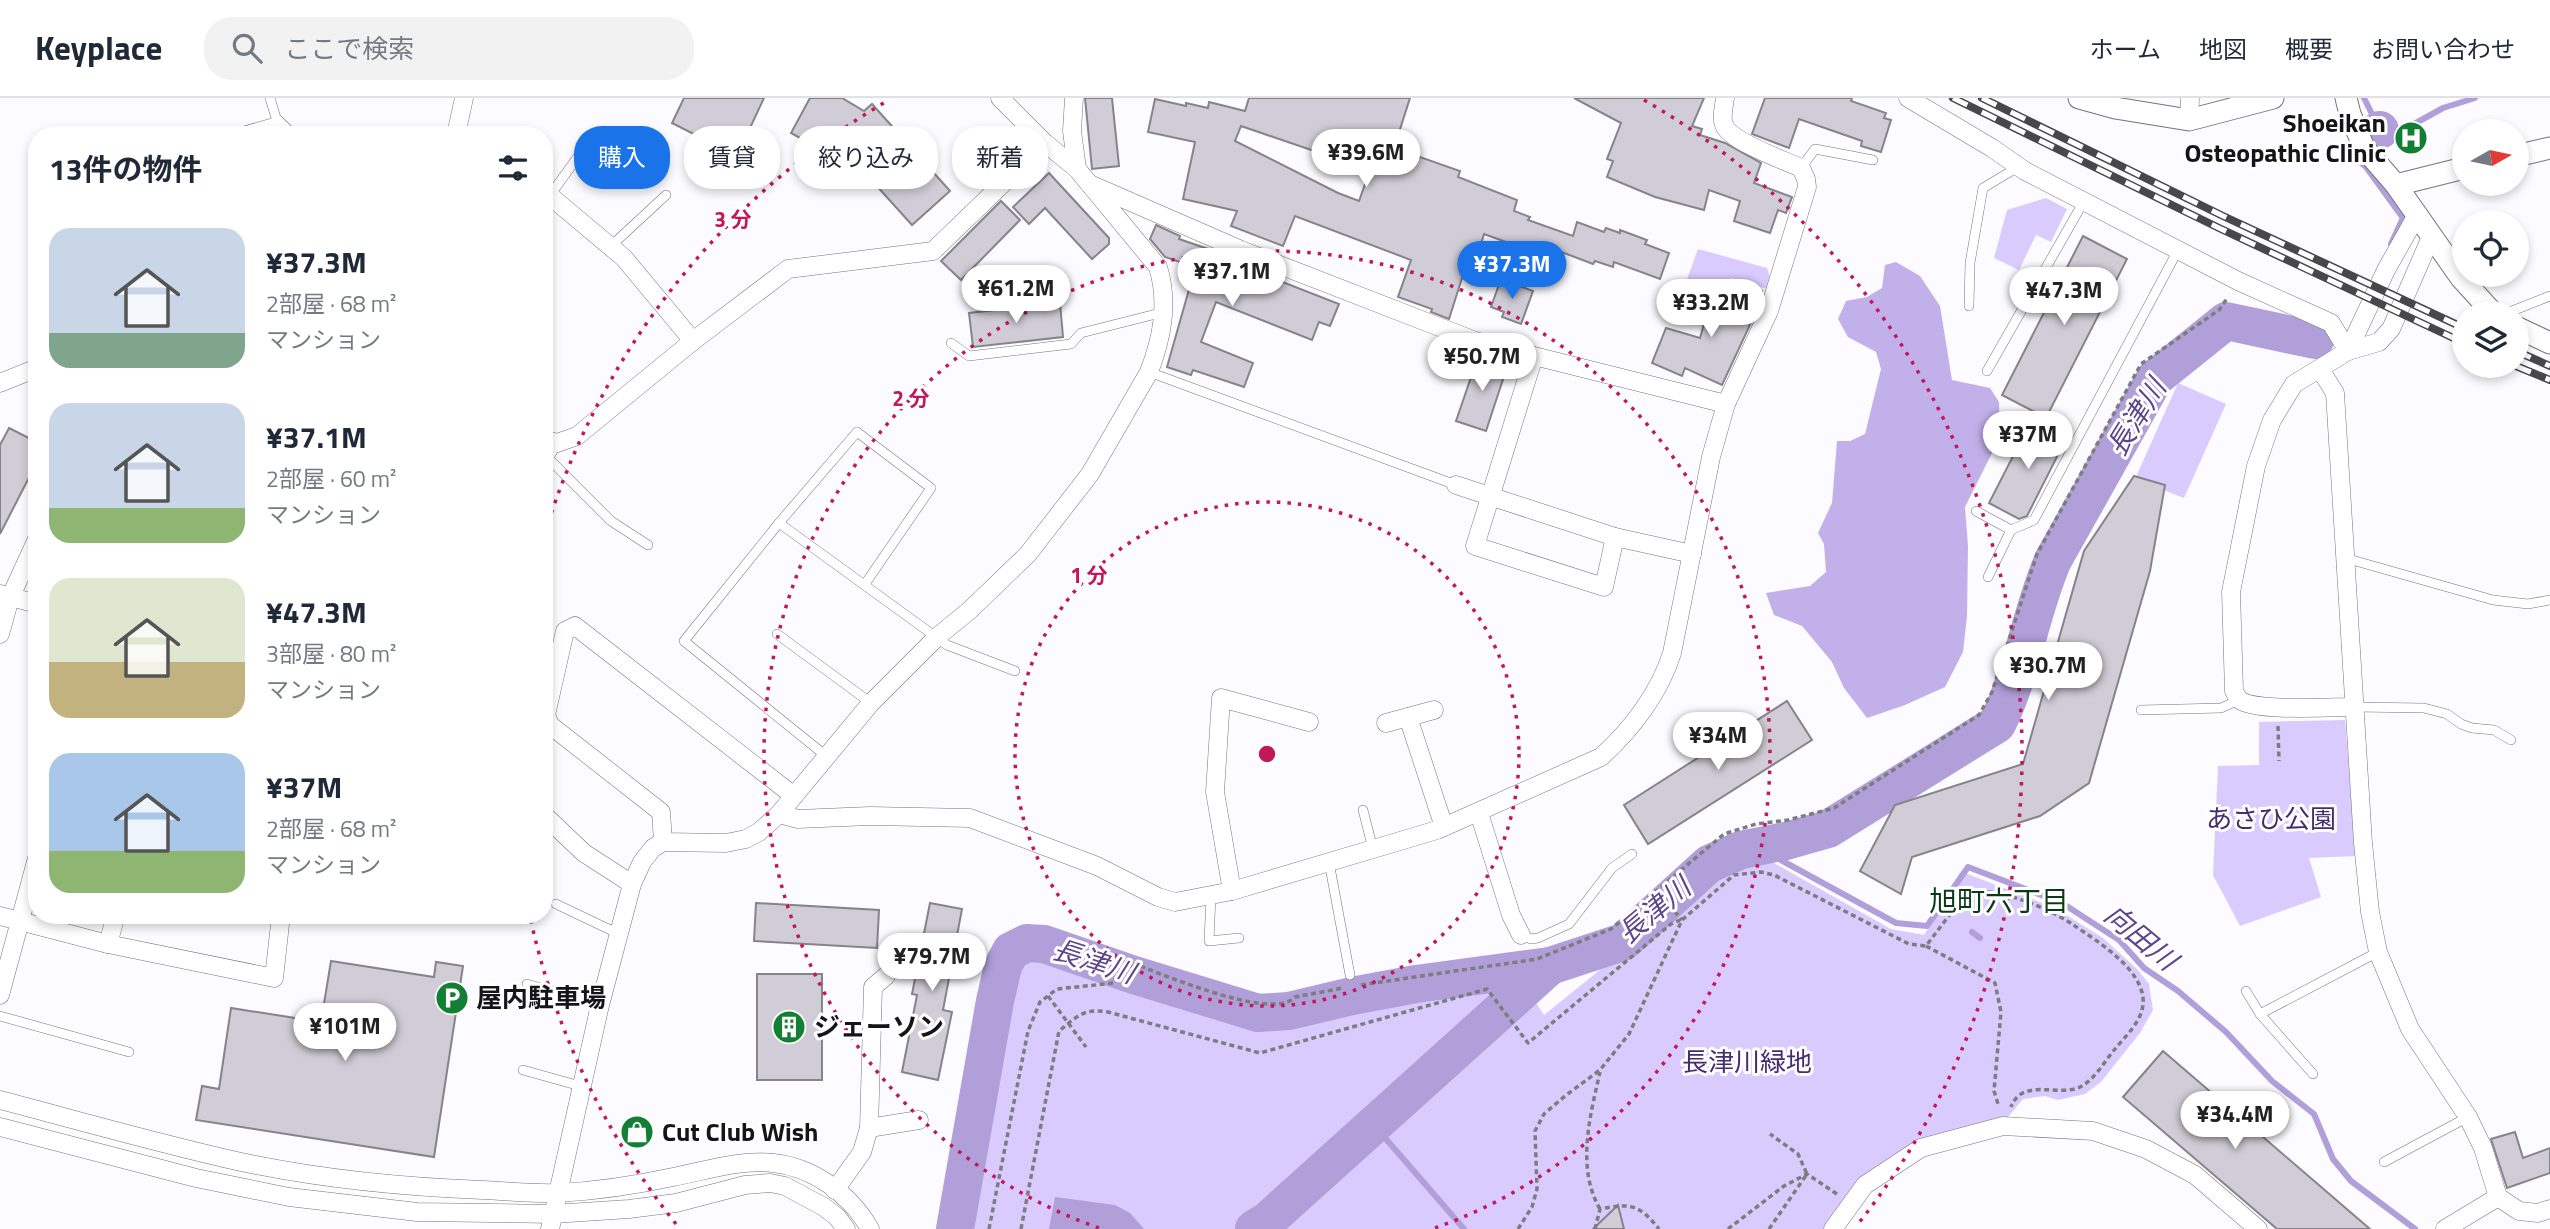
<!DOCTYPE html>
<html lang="ja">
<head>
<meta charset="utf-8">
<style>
	body { margin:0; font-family:"Titillium Web","Noto Sans JP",sans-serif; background:#f2f2f3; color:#1f2937; height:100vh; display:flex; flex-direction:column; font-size:26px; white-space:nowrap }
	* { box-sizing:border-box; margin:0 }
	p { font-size:23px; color:#747a83 }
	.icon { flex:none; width:38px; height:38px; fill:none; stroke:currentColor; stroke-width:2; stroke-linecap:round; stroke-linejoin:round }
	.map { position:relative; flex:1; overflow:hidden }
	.panel { position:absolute; left:28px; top:28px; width:525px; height:798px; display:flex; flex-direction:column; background:#fff; border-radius:28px; box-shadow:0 4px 10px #0003 }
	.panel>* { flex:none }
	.banner { position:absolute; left:574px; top:28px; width:665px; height:63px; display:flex; gap:14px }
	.needle { width:46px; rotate:81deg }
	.tools { position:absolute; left:2452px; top:21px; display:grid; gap:14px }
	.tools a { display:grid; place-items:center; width:77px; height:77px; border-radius:50%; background:#fff; box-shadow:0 4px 10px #0003; font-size:35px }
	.price { position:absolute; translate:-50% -60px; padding:0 16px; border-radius:24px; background:#fff; color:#222; font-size:23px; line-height:46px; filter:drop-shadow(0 2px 4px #0008) }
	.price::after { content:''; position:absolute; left:50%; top:42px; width:21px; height:16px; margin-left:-10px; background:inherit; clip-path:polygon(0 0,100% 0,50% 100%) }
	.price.current { background:#1a73e8; color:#fff }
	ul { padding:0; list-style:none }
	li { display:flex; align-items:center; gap:21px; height:175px; padding:0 21px }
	li span { display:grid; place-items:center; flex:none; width:196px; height:140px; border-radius:21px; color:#555 }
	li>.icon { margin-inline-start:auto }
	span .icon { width:84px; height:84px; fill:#fffc; stroke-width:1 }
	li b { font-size:30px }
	h2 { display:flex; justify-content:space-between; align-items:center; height:84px; padding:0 21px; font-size:30px }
	.pill { padding:0 24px; border-radius:28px; background:#fff; box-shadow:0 4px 10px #0003; font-size:24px; line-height:63px }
	.pill.current { background:#1a73e8; color:#fff }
	header { display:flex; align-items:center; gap:42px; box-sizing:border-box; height:98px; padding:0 35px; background:#fff; border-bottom:2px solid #e0e1e3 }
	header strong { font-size:33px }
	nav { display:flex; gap:38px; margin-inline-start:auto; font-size:24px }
	.search { width:490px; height:63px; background:#f2f2f3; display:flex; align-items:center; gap:18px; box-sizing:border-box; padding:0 24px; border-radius:28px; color:#747a83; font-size:26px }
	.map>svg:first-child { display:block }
</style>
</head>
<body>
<header>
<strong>Keyplace</strong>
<div class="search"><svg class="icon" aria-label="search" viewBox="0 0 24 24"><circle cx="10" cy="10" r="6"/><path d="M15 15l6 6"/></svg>ここで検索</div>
<nav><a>ホーム</a><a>地図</a><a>概要</a><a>お問い合わせ</a></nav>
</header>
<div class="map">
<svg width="2550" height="1131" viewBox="0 0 2550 1131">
	<rect width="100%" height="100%" fill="#fcfbff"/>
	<g fill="#dacbfe">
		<polygon points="2046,100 2067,111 2051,144 2036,137 2019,172 1994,160 2007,112"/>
		<polygon points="1698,151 1767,170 1770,179 1767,191 1731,180 1722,213 1681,198"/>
		<polygon points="2178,285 2226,306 2184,400 2135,381"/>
		<polygon points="2345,622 2356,758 2309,760 2321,799 2240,828 2213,777 2218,668 2259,667 2259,624"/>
		<polygon points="1757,762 1774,765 1891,831 1924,837 1965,775 2055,810 2103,840 2138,872 2149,886 2153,912 2140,935 2101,984 2085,996 2058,1002 2045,998 2023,1001 2008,1019 1955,1033 1913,1047 1826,1131 963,1131 1011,869 1026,854 1036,851 1046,853 1095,868 1261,913 1516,875 1544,917 1731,766"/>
	</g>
	<polygon fill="#c1b0ea" points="1896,164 1920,178 1940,208 1952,282 1990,290 1999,304 2000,339 1965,409 1968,448 1967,518 1963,554 1945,589 1905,607 1867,620 1844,590 1832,564 1802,528 1774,517 1766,495 1810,488 1826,474 1824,446 1818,435 1832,405 1837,343 1850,343 1865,336 1881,271 1876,254 1848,239 1838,221 1846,203 1867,199 1882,190 1885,167"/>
	<polygon fill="#b09fd8" points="1055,1099 1115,1107 1130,1115 1144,1131 1049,1131"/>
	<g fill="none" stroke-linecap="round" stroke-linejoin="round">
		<g stroke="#b09fd8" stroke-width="6">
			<polyline points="2364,0 2380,32 2405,31 2443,10 2475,0"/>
			<polyline points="2354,44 2343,49 2366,69 2403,120 2391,146"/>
			<polyline points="1757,749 1896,825 1927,828 1968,769 2062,805 2119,842 2144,870 2178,893 2226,934 2272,983 2314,1016 2333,1061 2351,1083 2415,1131"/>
			<polyline points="1972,834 1980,840"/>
			<polyline points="1373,1026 1464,1131"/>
		</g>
		<g stroke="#b09fd8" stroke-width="38">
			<polyline points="2378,33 2380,32"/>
			<path d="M 955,1131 L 995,903 L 1003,868 L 1011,853 L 1027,845 L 1044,846 L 1134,877 L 1258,915 L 1289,913 L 1352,898 L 1416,886 L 1550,868 L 1623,844 L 1709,766 L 1741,752 L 1786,743 L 1828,731 L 1997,626 C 2023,574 2030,515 2053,462 L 2155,280 L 2226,223 L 2315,242"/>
			<polyline points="1254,1131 1267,1123 1550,868"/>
		</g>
	</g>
	<g fill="#d0cdd7" stroke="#85838b" stroke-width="2" fill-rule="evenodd">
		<polygon points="684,0 764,0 737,58 672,25"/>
		<polygon points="810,0 842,0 864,13 872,6 950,93 912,127 829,35 820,51 791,35"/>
		<polygon points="1085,0 1112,0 1119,68 1092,71"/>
		<path d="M 1249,0 L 1410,0 L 1394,50 L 1460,73 L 1458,79 L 1517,102 L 1514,113 L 1530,119 L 1528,122 L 1573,138 L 1577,124 L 1604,134 L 1606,130 L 1620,135 L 1620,132 L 1647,142 L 1645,146 L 1669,155 L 1660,181 L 1614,164 L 1613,169 L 1595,163 L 1593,166 L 1551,150 L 1548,159 L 1484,136 L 1470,183 L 1462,180 L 1449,221 L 1431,214 L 1432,211 L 1398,199 L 1411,162 L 1295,118 L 1283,148 L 1231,128 L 1237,113 L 1183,101 L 1195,44 L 1148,34 L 1155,1 L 1186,8 L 1186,5 L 1208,10 L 1209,4 L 1245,13 ZM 1241,28 L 1370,72 L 1359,103 L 1338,95 L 1235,43 Z"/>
		<polygon points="1574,0 1704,0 1692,28 1702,31 1700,37 1725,45 1761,65 1754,85 1792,99 1786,115 1778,112 1770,135 1734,123 1740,103 1709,92 1704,112 1655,99 1607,79 1613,63 1607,61 1621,25"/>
		<polygon points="1765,0 1852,0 1851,3 1886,15 1884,20 1891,22 1881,54 1861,48 1862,43 1799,21 1789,50 1752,36"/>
		<polygon points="1049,75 1109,140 1109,146 1092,161 1045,110 1029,126 1013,109"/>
		<polygon points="1001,103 1020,122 961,182 941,163"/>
		<polygon points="1156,127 1180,138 1179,141 1220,155 1217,165 1255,179 1257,174 1339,206 1330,228 1319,224 1312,242 1216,204 1201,244 1253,265 1244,289 1193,272 1191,277 1167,269 1190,188 1184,186 1188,175 1183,173 1186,166 1165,159 1150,141"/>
		<polygon points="2083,138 2127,161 2046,320 2002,297"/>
		<polygon points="1501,181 1533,193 1521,226 1502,219 1504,214 1491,209"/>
		<polygon points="1735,185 1762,193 1755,216 1722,287 1685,270 1682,278 1652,265 1666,230 1700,240 1708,212 1726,217"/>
		<polygon points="1060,205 1063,239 973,249 969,215"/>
		<polygon points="1479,256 1508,266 1486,333 1456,323"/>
		<polygon points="2031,323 2066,341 2027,418 2019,421 1989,405"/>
		<polygon points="9,330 37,344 37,364 0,436 0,347"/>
		<polygon points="2134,378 2165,387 2150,473 2089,685 2040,718 1912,759 1901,796 1860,773 1895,707 2023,666 2084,453"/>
		<polygon points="1787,603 1812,642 1648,746 1624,707"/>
		<polygon points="756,805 879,812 877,850 754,843"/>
		<polygon points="930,805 962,811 943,912 952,914 938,982 902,974 917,897 912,896"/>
		<polygon points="331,863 434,879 436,864 463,868 434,1059 196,1022 202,988 219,991 231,910 321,924"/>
		<rect x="757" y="876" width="65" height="106"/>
		<polygon points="2163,953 2370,1131 2277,1131 2123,999"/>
		<polygon points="2515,1034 2523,1060 2550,1050 2550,1075 2507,1090 2491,1041"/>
		<polygon points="1618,1107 1624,1131 1593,1131"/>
	</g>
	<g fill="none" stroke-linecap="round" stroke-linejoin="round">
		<defs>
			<g id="service">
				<polyline points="270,0 276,20 294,37"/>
				<polyline points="230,37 279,23"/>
				<polyline points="1801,70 1815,51 1873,62"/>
				<polyline points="551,96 582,53"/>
				<polyline points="611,148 666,97"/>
				<polyline points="1969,208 1970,165 1983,90 2018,69"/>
				<polyline points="2507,215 2550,198"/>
				<polyline points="951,245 969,258 1071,246 1081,235 1164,214"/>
				<polyline points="1987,273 2084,103"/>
				<polyline points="1149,274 1456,387"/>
				<polyline points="549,361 611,423 648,447"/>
				<polyline points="544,369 557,345"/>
				<polyline points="1976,413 2011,432 2034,422 2178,152"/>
				<polyline points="779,425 947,547 1015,573"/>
				<polyline points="2345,460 2493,502 2528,506 2550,502"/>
				<polyline points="1988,479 2011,432"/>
				<polyline points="777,536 871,605"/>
				<polyline points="2355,609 2424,610 2447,616 2461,626 2472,630 2494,632 2511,642"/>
				<polyline points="2141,612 2221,610 2239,602"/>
				<polyline points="826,658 684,543 779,425 857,334 931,390 865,486"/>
				<polyline points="1363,712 1373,751"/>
				<polyline points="1329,764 1350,877"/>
				<polyline points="1211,798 1209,843 1239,840"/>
				<polyline points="556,806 619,836"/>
				<polyline points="1521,837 1531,841 1538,840 1569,826 1612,770 1632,756"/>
				<polyline points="527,886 600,907"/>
				<polyline points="2246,893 2260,916"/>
				<polyline points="0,918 129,954"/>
				<polyline points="523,972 580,988"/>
				<polyline points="2313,976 2260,916 2378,854"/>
				<polyline points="2384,1064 2468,1019"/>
			</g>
			<g id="minor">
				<polyline points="1074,0 1072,33 1077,71"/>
				<polyline points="1908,0 1992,50 2025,73 2238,183 2331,225 2348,253"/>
				<polyline points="2189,22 2190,0"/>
				<polyline points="456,37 464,0"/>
				<polyline points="1092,87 1241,152 1478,244 1726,306"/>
				<polyline points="544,93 624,160 693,243"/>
				<polyline points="2348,253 2386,172 2417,117"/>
				<polyline points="1534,258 1475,448 1604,489 1615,439"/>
				<polyline points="2320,271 2335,295 2363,745 2370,814 2378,854 2410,931 2468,1019 2483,1050 2498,1099 2519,1113 2538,1115 2550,1111"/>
				<polyline points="0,285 37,270"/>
				<polyline points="544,341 557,345 577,338 693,243 788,171 933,153 1045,45"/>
				<polyline points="1456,387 1615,439 1692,456"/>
				<polyline points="0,496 37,506"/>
				<polyline points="0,536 10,500 37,441"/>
				<path d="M 2355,609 C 2333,609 2255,614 2240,602 C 2238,601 2235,595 2234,593 L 2231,494 L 2256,368 L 2272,322 L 2294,286 L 2348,253 L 2379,244 L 2391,231 L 2431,139"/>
				<polyline points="1408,619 1444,729"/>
				<polyline points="1386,625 1434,612"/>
				<polyline points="1479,715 1511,817 1521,837"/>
				<path d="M 779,716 L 798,721 L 870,718 L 970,720 L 1097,768 L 1158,799 L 1175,804 L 1232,793 L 1437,732 L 1601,659 C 1632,631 1660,594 1672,555 L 1711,359 L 1726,306 L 1769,213 L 1807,89 L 1806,81 L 1801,70 C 1784,62 1731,44 1724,27 C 1721,20 1724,8 1725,0"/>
				<polyline points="544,717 584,755 632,786"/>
				<polyline points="663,744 661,714 550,627 546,617 565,533 575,528 794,698"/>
				<polyline points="1232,793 1215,694 1221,600 1309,624"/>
				<polyline points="0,818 108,846 274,880 281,817"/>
				<polyline points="108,846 116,817"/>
				<polyline points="0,897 37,760"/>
				<path d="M 0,1002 C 80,1023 160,1046 241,1064 C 321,1081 402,1089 483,1092 C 508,1093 533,1096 558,1095 C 596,1093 636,1087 673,1079 C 705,1073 740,1061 773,1065 C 813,1069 850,1096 870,1131"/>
				<polyline points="0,1029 196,1080 289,1099 417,1114 553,1116 629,1111 676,1105 745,1087 770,1085 785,1088 824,1109 837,1119 846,1131"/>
				<polyline points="869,1030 919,1022"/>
				<polyline points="835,1092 862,1054 869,1030 873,889 886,878"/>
				<path d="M 550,1131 L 600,907 L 632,786 L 642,764 L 653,750 L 663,744 L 726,745 L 746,741 L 759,734 L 779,716 L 871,605 L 937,539 L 970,512 L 1028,456 L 1090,376 L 1149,274 C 1162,240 1169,205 1158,169 L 1077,71 L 1045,45 L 1000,0"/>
				<polyline points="1833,1131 1865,1087 1921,1050 2003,1028 2093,1033 2146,1051 2195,1077 2258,1131"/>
				<polyline points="2445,1131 2498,1099"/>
			</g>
			<g id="tertiary">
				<polyline points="2079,0 2115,10 2189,22 2273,0"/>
				<polyline points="2346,0 2350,16 2364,50 2396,87 2461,180 2493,215"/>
				<polyline points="2516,58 2550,50"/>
				<polyline points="2396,87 2464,70"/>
				<polyline points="2516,229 2550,245"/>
			</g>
		</defs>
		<use href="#service" stroke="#76747c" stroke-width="10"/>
		<use href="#minor" stroke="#76747c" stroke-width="19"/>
		<use href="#tertiary" stroke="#76747c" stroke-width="23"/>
		<g stroke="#7d7d80" stroke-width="3.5" stroke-dasharray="5 3.5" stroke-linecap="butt">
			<polyline points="2278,628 2279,663"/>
			<polyline points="1658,794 1682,822"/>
			<polyline points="1926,848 1995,885 2001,914 1994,993 1999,1009"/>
			<polyline points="1361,887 1537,861 1611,831 1724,736 1756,726 1788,722 1834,710 1979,617 1992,594 2037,456 2141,266 2219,212 2228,199"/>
			<polyline points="1048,898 1086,949"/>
			<path d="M 1600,1111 C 1576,1070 1590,1018 1600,974"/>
			<path d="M 989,1131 L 1028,933 L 1040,904 L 1057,891 L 1114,885 L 1122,861 C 1153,872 1271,925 1295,899 L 1343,890"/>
			<path d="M 1021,1131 L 1059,933 C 1078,918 1083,910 1108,914 L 1260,955 L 1487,891 L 1528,945 L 1671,826 L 1680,822"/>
			<path d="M 1518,1131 L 1532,1109 L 1537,1091 L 1535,1033 L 1544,1016 L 1565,998 L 1600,972 L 1629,936 L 1682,822 L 1734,777 L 1761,774 L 1774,777 L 1909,846 L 1926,848 L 1966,795 C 1976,795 1988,793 1998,795 C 2023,801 2051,812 2072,826 C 2097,843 2152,876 2142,912 C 2138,927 2124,940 2115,951 C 2104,964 2094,983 2078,990 C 2056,998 2022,980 2011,1009"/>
			<path d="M 1595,1131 L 1600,1111 C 1630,1105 1639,1106 1659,1131"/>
			<polyline points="1728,1131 1784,1088 1807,1076 1837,1096"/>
			<polyline points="1769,1131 1807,1076 1798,1056 1770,1036"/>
		</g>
		<use href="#service" stroke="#fff" stroke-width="9"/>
		<use href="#minor" stroke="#fff" stroke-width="18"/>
		<use href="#tertiary" stroke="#fff" stroke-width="21"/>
		<defs>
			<g id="rail">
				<polyline points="1953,0 2219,130 2464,245"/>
				<polyline points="1982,0 2223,118 2464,230"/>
				<polyline points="2516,253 2550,268"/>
				<polyline points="2516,268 2550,282"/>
			</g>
		</defs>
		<use href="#rail" stroke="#48484b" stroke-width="8"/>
		<use href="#rail" stroke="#fff" stroke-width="5" stroke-dasharray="16" stroke-linecap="butt"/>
	</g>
	<g fill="none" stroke="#c2185b" stroke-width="3.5" stroke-dasharray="3.5 7">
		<circle cx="1267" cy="656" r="252"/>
		<path d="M1099 1130A503 503 0 1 1 1435 1130"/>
		<path d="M676 1126A755 755 0 0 1 530 819M545 435A755 755 0 0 1 889 2M1644 2A755 755 0 0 1 1858 1126"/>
	</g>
	<defs>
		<symbol id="hospital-disc" viewBox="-11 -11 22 22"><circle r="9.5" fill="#127f35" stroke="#fff"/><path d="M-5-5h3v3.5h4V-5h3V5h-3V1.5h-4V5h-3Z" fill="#fff"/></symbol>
		<symbol id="parking-disc" viewBox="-11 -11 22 22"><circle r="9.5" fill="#127f35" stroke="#fff"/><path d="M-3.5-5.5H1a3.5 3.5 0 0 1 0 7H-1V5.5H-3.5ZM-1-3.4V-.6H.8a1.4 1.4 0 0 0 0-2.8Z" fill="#fff"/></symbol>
		<symbol id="building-disc" viewBox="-11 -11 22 22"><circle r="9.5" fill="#127f35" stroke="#fff"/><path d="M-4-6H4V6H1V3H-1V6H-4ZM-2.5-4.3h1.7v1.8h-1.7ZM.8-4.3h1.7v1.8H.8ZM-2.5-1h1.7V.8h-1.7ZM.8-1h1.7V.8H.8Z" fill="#fff"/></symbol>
		<symbol id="shop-disc" viewBox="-11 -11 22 22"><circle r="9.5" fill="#127f35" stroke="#fff"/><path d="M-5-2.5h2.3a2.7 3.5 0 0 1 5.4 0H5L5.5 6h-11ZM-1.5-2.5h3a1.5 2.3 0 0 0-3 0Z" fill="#fff"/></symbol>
	</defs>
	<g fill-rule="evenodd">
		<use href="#hospital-disc" x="2392" y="21" width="38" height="38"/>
		<use href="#parking-disc" x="433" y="881" width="38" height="38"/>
		<use href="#building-disc" x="770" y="910" width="38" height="38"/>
		<use href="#shop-disc" x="618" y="1015" width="38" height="38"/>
	</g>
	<g text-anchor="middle" stroke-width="6" stroke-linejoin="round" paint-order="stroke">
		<g font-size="26" font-weight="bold" fill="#151518" stroke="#fff" text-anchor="start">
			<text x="2386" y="34" text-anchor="end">Shoeikan<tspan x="2386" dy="30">Osteopathic Clinic</tspan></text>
			<text x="476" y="909">屋内駐車場</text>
			<text x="814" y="938">ジェーソン</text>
			<text x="662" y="1043">Cut Club Wish</text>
		</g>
		<g font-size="26" fill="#462c70" stroke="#fff">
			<text x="2271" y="730">あさひ公園</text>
			<text x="1747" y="973">長津川緑地</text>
		</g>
		<g font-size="28" font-style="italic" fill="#5e458c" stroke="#fff">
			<text transform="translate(2136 319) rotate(-58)" y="10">長津川</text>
			<text transform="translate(1654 812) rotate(-40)" y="10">長津川</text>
			<text transform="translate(2141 839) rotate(40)" y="10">向田川</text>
			<text transform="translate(1094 863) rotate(18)" y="10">長津川</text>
		</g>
		<g font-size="28" fill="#0a3b17" stroke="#fff">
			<text x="1999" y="813">旭町六丁目</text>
		</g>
	</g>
	<circle cx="1267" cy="656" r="10" fill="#c2185b" stroke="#fff" stroke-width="3.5"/>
	<g font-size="21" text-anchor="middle" font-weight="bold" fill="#c2185b" stroke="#fff" stroke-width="6" stroke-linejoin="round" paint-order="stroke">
		<text x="733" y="129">3 分</text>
		<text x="911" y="308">2 分</text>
		<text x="1089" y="485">1 分</text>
	</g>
</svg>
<div class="tools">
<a><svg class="needle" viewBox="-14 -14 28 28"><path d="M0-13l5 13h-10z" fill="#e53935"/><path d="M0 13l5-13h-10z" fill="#747a83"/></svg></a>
<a><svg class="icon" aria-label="locate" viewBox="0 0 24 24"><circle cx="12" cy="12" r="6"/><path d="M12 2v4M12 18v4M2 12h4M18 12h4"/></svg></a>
<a><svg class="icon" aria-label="layers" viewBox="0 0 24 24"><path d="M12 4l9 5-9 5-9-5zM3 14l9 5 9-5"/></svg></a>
</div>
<b class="price" style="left:1366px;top:91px">¥39.6M</b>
<b class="price current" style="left:1512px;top:203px">¥37.3M</b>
<b class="price" style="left:1232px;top:210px">¥37.1M</b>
<b class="price" style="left:1016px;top:227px">¥61.2M</b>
<b class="price" style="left:2064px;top:229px">¥47.3M</b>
<b class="price" style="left:1711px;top:241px">¥33.2M</b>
<b class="price" style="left:1482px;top:295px">¥50.7M</b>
<b class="price" style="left:2028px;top:373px">¥37M</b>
<b class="price" style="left:2048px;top:604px">¥30.7M</b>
<b class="price" style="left:1718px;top:674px">¥34M</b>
<b class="price" style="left:932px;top:895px">¥79.7M</b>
<b class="price" style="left:345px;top:965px">¥101M</b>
<b class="price" style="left:2235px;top:1053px">¥34.4M</b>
<div class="banner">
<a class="pill current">購入</a>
<a class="pill">賃貸</a>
<a class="pill">絞り込み</a>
<a class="pill">新着</a>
</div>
<section class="panel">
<h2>13件の物件<svg class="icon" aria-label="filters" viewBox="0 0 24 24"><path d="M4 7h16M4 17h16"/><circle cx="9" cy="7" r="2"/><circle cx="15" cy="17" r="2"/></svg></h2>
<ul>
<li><span style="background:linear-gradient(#c9d6e8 75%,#7fa58c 0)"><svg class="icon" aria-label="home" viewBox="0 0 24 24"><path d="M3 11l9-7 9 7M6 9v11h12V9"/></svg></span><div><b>¥37.3M</b><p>2部屋 · 68 m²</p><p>マンション</p></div></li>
<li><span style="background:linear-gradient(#c9d6e8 75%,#8fb573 0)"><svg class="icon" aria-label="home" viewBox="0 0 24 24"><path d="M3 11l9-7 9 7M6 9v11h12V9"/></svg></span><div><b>¥37.1M</b><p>2部屋 · 60 m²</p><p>マンション</p></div></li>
<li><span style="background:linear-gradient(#dfe7d0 60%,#c2b280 0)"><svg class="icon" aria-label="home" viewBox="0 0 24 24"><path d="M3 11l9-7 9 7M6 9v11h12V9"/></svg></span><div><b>¥47.3M</b><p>3部屋 · 80 m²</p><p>マンション</p></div></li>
<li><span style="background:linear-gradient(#a9c7e8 70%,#8fb573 0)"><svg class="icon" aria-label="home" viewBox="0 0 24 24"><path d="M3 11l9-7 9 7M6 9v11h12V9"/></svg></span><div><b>¥37M</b><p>2部屋 · 68 m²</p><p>マンション</p></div></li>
</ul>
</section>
</div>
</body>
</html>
